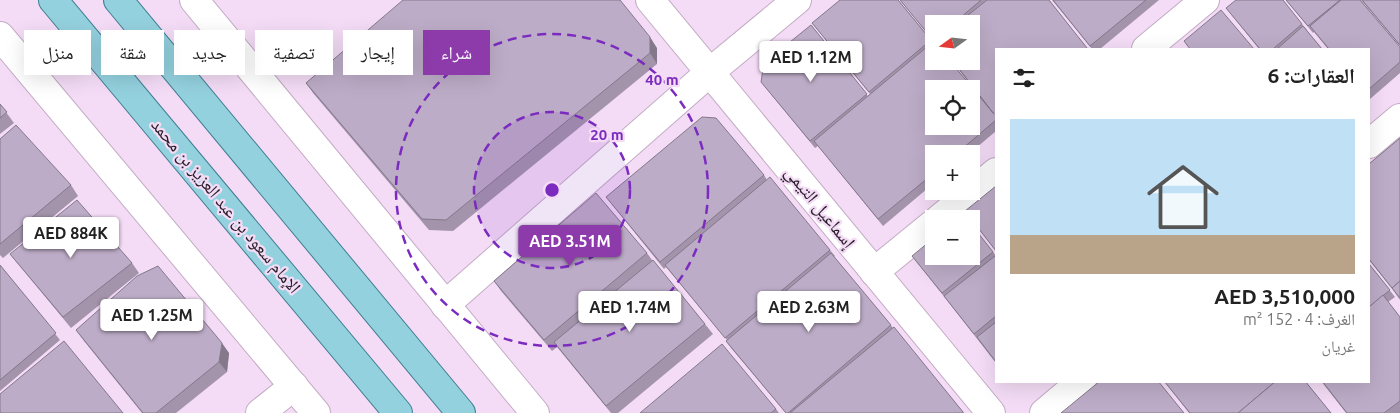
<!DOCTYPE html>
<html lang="ar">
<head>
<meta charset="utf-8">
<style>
	body { margin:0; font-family:Ubuntu,"Noto Naskh Arabic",sans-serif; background:#f2f2f2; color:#222; direction:rtl; height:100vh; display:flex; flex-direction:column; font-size:19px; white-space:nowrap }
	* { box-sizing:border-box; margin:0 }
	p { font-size:16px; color:#767676 }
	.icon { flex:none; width:28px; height:28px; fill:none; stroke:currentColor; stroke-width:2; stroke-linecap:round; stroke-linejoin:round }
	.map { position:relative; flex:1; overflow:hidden; direction:ltr }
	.drawer { position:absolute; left:995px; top:48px; width:375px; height:335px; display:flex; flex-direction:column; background:#fff; border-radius:0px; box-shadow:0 5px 20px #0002; direction:rtl }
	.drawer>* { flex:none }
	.top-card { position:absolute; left:15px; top:30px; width:475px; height:45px; direction:rtl; display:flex; gap:10px }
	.needle { width:32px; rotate:255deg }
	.tools { position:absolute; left:925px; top:15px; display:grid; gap:10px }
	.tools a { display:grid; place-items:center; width:55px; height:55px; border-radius:0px; background:#fff; box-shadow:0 5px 20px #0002; font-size:25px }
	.price { position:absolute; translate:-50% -42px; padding:0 11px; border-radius:5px; background:#fff; color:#222; font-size:16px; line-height:32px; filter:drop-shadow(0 1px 2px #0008) }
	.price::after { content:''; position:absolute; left:50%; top:30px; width:15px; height:11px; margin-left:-8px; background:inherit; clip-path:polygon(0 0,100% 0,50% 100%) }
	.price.active { background:#8d3baa; color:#fff }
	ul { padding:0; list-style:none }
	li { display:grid; align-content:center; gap:10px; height:265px; padding:0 15px }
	li span { display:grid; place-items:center; height:155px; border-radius:0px; color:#555 }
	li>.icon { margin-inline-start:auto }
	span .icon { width:90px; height:90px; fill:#fffc; stroke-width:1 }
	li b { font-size:21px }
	h2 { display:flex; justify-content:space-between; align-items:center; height:60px; padding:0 15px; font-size:21px }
	.chip { padding:0 18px; border-radius:0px; background:#fff; box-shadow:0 5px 20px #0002; font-size:18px; line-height:45px }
	.chip.active { background:#8d3baa; color:#fff }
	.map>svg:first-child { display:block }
</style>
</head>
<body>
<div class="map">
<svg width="1400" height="413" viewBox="0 0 1400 413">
	<rect width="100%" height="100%" fill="#f4dcf6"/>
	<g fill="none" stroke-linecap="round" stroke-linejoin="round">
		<defs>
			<g id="minor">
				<polyline points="194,0 535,413"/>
				<polyline points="650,0 991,413"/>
				<polyline points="0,36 316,413"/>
				<polyline points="1146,49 1205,0"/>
				<polyline points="1369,144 1400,118"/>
				<polyline points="939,219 996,172"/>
				<polyline points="874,272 934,223"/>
				<polyline points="445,305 710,72 797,0"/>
				<polyline points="260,413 294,386"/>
				<polyline points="1044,413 1082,381"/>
			</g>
			<g id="major">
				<polyline points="53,0 398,413"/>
				<polyline points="118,0 461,413"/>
			</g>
		</defs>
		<use href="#minor" stroke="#c3acc4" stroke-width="30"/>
		<use href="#major" stroke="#407e90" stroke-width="30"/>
		<use href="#minor" stroke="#fff" stroke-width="28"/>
		<use href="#major" stroke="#94d1df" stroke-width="28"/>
	</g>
	<g fill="#a394ab" fill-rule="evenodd">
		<path d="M 898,0 L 933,42 L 934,41 L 900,0 L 1049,0 L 1087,49 L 996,49 L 996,131 L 969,154 L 934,154 L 934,183 L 883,226 L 818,146 L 815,148 L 761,82 L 811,25 L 868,96 L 870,94 L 812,23 ZM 934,24 L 971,24 L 971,61 L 952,61 L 983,101 L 934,61 Z"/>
		<polygon points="1052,0 1159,0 1100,49 1092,49"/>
		<polygon points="1286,0 1360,0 1400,47 1400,73 1370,99 1369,97 1369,49 1328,49 1314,32 1313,33"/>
		<polygon points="1361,0 1400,0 1400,46"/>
		<polygon points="1226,8 1302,24 1307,30 1307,31 1322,49 1259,49"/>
		<polygon points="657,48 657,64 453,231 429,230 313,93 306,83"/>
		<polygon points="0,104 14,123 0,134"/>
		<polygon points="1400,138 1400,300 1393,290 1369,260 1369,164"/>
		<polygon points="0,139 71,185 78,196 3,258 0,255"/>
		<polygon points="764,175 767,180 830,250 835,256 834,257 964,413 786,413 731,348 726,341 727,340 666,267 664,269 606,197"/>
		<polygon points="993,252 996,256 996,363 949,303 912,256"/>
		<polygon points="647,253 652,260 705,324 713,334 618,413 611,413 557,347 552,351 501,291 494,281"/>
		<polygon points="10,254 132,263 139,273 71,328 18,264"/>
		<polygon points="1369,264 1395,297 1388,302 1400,317 1400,413 1346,413 1321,381 1369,381"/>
		<polygon points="0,265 60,340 0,391"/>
		<polygon points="76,330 229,353 227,372 176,413 142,413 84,341"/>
		<polygon points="1164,381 1305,381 1331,413 1189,413"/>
		<polygon points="776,409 779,413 640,413"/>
	</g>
	<g fill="#84788b">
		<polygon points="650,37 657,48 657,64 650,53"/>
		<polygon points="222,343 229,353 227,372 219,362"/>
	</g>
	<g fill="#bdacc7" stroke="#84788b" fill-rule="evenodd">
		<polygon points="403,0 620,0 650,37 650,53 446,220 422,219 306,83"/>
		<polygon points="840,0 898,0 931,40 869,92 812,23"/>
		<polygon points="900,0 981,0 953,24 934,24 933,40"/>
		<path d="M 987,0 L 1049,0 L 1087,48 L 1085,49 L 996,49 L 996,120 L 956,154 L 934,154 L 934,173 L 878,219 L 814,141 L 934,41 L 934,61 L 950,61 L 994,114 L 953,61 L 971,61 L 971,24 L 957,24 ZM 934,89 L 971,89 L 971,126 L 934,126 Z"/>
		<polygon points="1053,0 1146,0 1090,46"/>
		<polygon points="1236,0 1283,0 1302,24 1273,49 1260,49 1226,8"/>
		<polygon points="1286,0 1340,0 1308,26"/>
		<polygon points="1341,0 1360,0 1400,47 1400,62 1369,89 1369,49 1329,49 1310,26"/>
		<polygon points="1362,0 1400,0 1400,45"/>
		<polygon points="1221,10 1254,49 1190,49 1184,41"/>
		<polygon points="811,25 867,94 810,141 761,82 764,63"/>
		<polygon points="1303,26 1322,49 1277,49"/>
		<polygon points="0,104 7,112 0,118"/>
		<polygon points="702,117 716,118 764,175 660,262 606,197"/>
		<polygon points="16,125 71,185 0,244 0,139"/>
		<polygon points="1400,138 1400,281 1392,288 1369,259 1369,164"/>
		<polygon points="770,177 830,250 725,338 665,265"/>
		<polygon points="996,186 996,251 965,211"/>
		<polygon points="596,193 647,253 544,340 494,281"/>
		<polygon points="77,200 132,263 63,317 10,254"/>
		<polygon points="963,215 967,219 958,219"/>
		<polygon points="971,224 993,252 942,293 912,256 934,238 934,256 971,256"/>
		<polygon points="831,253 891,325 788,413 786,413 726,341"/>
		<polygon points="995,256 996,257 996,316 974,334 944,296"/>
		<polygon points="653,260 705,324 606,406 554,342"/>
		<polygon points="1369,264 1390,290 1369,307"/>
		<polygon points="0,265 56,333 0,380"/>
		<polygon points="158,266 222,343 219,362 156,413 143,413 76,330 137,276"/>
		<polygon points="1400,281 1400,298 1392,288"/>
		<polygon points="1383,295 1400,317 1400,401 1384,413 1347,413 1322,381 1369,381 1369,307"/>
		<polygon points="996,322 996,362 977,337"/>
		<polygon points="894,327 963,412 963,413 790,413"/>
		<polygon points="64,341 123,413 1,413 0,411 0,394"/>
		<polygon points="722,344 776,409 771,413 640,413"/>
		<polygon points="1100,381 1158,381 1184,413 1061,413"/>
		<polygon points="1164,381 1276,381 1238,413 1190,413"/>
		<polygon points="1276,381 1305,381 1331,413 1238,413"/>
	</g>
	<circle cx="552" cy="190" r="78" fill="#7b2cbf" fill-opacity=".12"/>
	<g fill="none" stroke="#7b2cbf" stroke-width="2.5" stroke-dasharray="9 6">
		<circle cx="552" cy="190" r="78"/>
		<circle cx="552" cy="190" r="156"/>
	</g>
	<g text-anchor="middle" stroke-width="4.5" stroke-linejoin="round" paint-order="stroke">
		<g font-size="18" fill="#271e27" stroke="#f4dcf6">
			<text transform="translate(226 206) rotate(50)" y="6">الإمام سعود بن عبد العزيز بن محمد</text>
			<text transform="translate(820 207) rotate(51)" y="6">إسماعيل التيمي</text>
		</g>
	</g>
	<circle cx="552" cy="190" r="8" fill="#7b2cbf" stroke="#f4dcf6" stroke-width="2.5"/>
	<g font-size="15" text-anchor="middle" font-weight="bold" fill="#7b2cbf" stroke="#f4dcf6" stroke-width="4.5" stroke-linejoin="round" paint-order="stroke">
		<text x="662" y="85">40 m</text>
		<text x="607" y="140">20 m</text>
	</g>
</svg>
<div class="tools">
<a><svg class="needle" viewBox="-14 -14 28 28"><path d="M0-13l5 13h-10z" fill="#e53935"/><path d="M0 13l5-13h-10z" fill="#767676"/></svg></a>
<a><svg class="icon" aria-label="locate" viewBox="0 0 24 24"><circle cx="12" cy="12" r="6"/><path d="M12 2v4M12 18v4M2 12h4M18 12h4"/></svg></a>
<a>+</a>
<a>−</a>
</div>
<b class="price" style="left:811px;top:83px">AED 1.12M</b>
<b class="price" style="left:71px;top:259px">AED 884K</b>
<b class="price active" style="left:570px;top:267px">AED 3.51M</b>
<b class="price" style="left:630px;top:333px">AED 1.74M</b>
<b class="price" style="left:809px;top:333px">AED 2.63M</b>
<b class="price" style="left:152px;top:341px">AED 1.25M</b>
<div class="top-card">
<a class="chip active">شراء</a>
<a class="chip">إيجار</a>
<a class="chip">تصفية</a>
<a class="chip">جديد</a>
<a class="chip">شقة</a>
<a class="chip">منزل</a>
</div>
<section class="drawer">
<h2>العقارات: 6<svg class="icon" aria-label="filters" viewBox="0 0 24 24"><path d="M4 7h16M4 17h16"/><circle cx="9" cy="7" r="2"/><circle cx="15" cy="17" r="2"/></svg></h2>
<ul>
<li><span style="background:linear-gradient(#bfe0f5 75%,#b9a48a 0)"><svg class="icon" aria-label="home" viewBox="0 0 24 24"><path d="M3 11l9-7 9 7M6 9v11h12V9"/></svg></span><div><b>AED 3,510,000</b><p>الغرف: 4 · 152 m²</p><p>غريان</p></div></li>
</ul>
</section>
</div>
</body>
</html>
